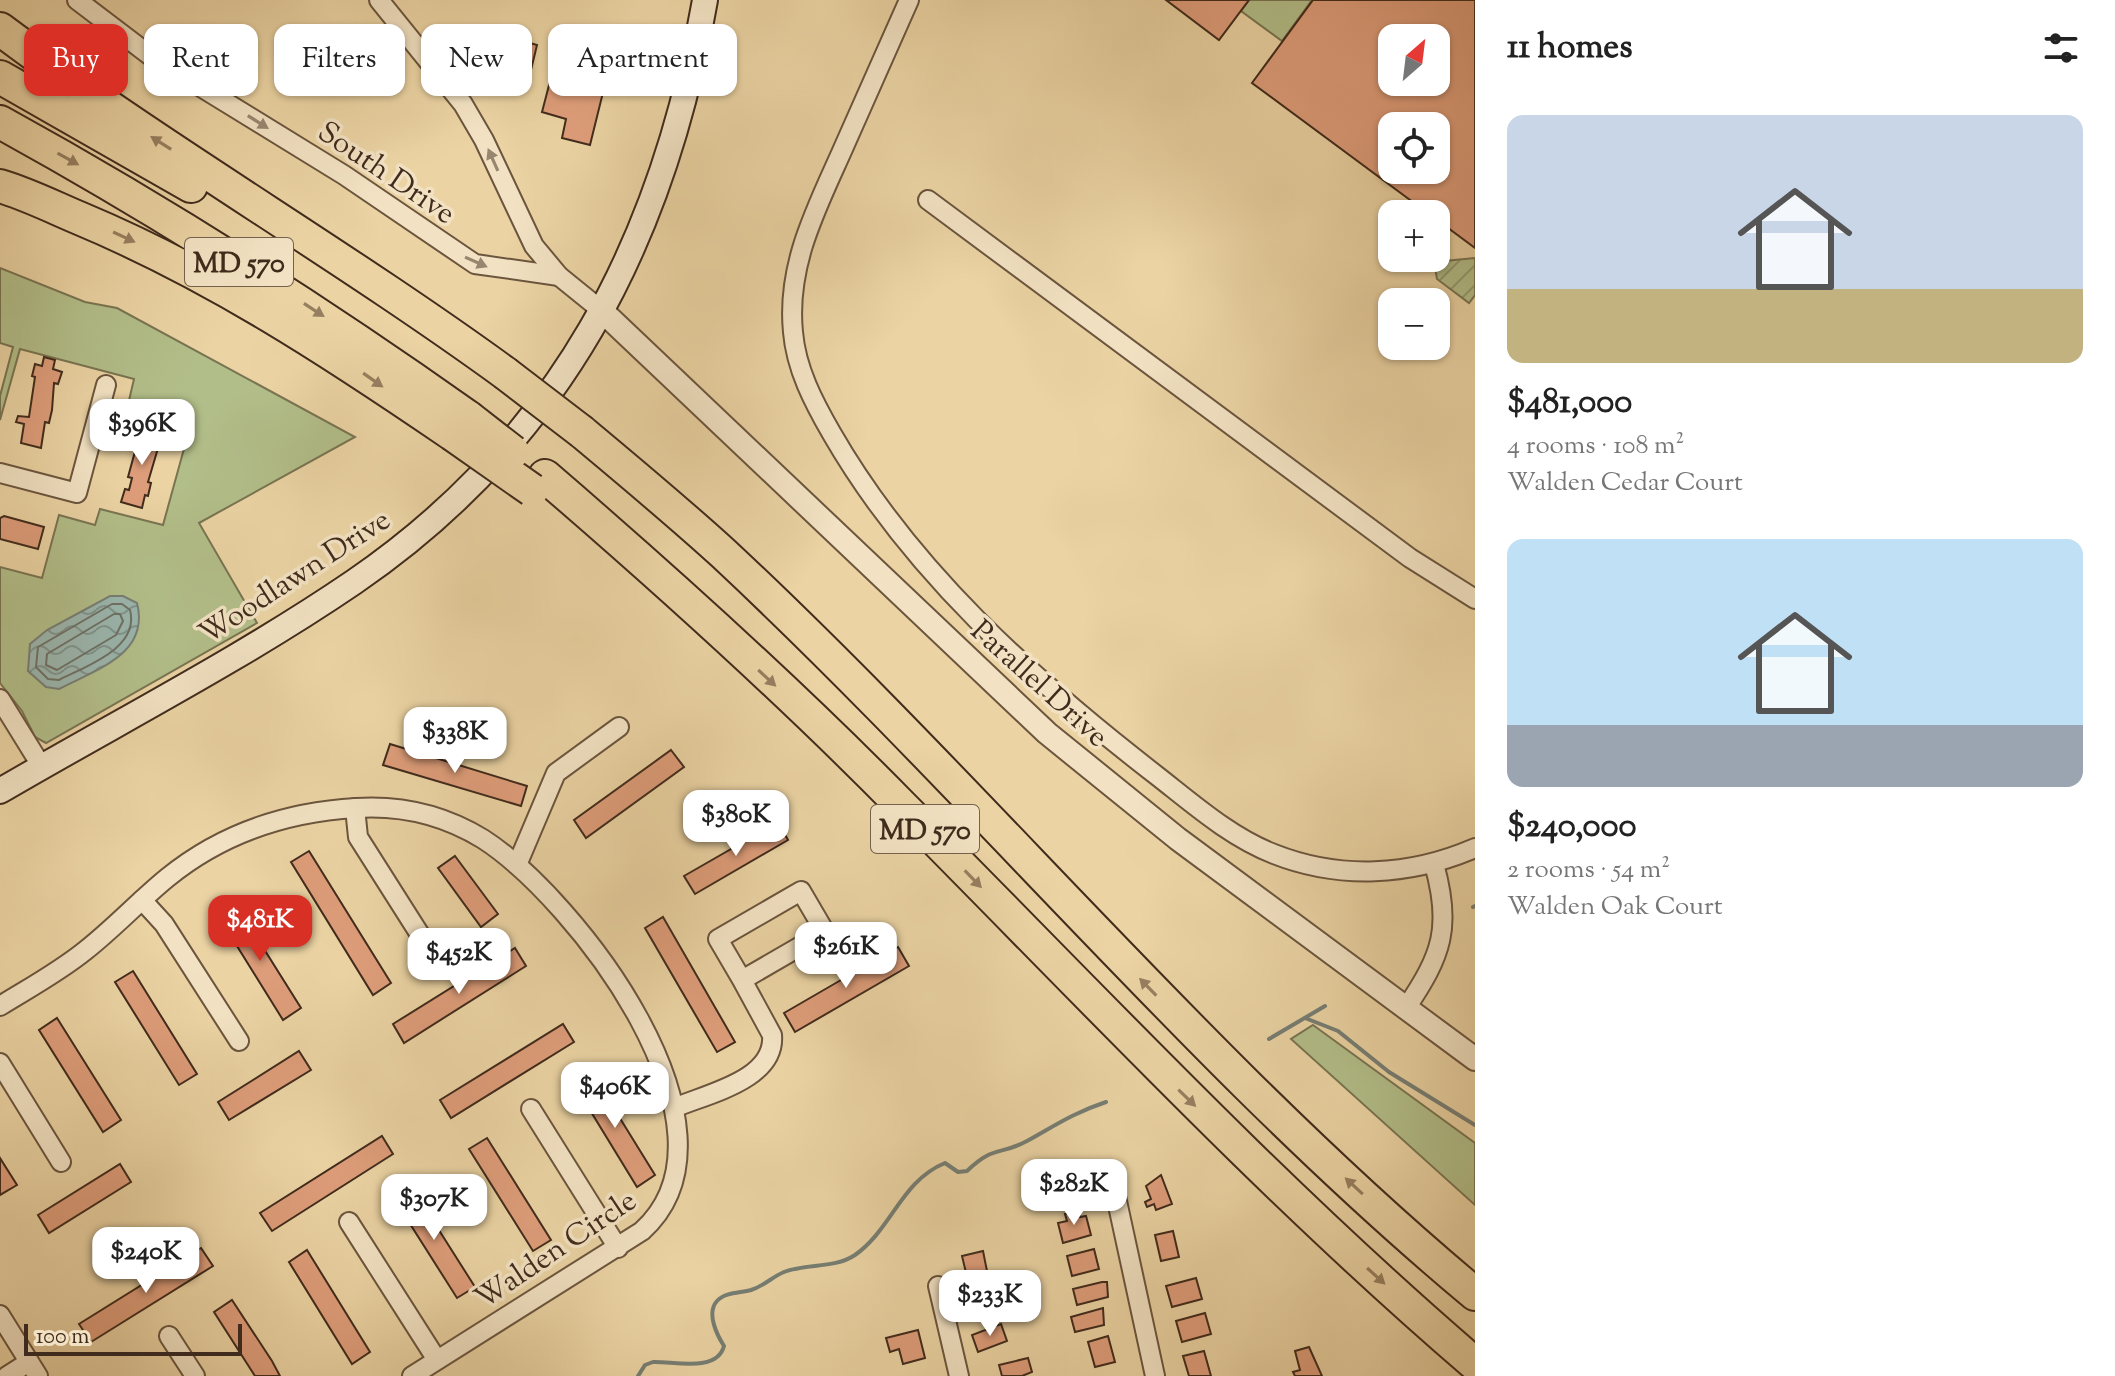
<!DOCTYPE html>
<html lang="en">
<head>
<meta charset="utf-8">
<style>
	body { margin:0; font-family:"Sorts Mill Goudy",serif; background:#f6f6f6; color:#222; height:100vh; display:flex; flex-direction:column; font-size:30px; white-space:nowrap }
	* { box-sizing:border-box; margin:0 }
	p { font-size:26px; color:#767676 }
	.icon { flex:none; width:44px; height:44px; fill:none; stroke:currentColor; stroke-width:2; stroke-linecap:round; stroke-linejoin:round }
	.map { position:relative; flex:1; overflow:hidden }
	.side { display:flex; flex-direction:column; background:#fff; width:640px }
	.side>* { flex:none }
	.top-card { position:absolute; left:24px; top:24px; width:760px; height:72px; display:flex; gap:16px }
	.needle { width:52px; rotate:28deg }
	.fabs { position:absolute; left:1378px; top:24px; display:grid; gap:16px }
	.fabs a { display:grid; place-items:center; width:72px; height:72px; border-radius:16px; background:#fff; box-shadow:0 2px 6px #0004; font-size:40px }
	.scale { position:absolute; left:24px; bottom:20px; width:218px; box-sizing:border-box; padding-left:8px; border:4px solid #402b1c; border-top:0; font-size:22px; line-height:28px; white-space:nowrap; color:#402b1c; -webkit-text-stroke:6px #f2e2c3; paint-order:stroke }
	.price { position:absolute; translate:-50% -68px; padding:0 18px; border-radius:16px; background:#fff; color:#222; font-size:26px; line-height:52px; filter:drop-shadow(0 2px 4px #0008) }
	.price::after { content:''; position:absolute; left:50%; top:48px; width:24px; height:18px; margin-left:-12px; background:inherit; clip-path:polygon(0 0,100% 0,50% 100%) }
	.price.selected { background:#d93025; color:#fff }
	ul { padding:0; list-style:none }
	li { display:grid; align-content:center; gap:16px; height:424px; padding:0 32px }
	li span { display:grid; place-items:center; height:248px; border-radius:16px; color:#555 }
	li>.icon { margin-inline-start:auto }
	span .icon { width:144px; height:144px; fill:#fffc; stroke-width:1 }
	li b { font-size:34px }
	h2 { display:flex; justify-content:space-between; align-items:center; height:96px; padding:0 32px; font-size:34px }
	.pill { padding:0 28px; border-radius:16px; background:#fff; box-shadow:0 2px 6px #0004; font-size:28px; line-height:72px }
	.pill.selected { background:#d93025; color:#fff }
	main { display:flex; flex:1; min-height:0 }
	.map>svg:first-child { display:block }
</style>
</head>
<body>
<main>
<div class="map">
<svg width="1475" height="1376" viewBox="0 0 1475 1376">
	<defs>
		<pattern id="garden-furrows" width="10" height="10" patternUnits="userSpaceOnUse" patternTransform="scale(2)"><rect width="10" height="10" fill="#b2be89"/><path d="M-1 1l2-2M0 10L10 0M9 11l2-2" fill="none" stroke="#929b6f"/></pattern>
		<pattern id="water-waves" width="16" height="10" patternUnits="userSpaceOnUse" patternTransform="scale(2)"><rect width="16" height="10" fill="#9ab6ae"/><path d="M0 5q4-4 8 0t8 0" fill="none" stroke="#7f948d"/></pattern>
	</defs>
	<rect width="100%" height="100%" fill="#ebd3a3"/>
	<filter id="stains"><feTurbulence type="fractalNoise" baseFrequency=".0025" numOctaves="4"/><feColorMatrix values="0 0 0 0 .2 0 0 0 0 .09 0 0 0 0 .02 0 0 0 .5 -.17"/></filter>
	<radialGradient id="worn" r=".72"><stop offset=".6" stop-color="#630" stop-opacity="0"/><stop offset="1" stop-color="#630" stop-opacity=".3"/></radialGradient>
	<g fill="#b2be89" stroke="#797452" stroke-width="2">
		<polygon points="1249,0 1312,0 1282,41 1241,11"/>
		<polygon points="0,268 85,302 117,308 355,437 199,523 257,623 46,743 35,737 22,711 0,683 0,567 42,578 59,515 95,525 100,509 163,525 190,427 127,409 134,379 20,349 0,420 0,396 13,347 0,343"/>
		<polygon points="1313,1025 1475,1143 1475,1205 1291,1039"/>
	</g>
	<polygon fill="url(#garden-furrows)" stroke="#797452" stroke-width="2" points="1475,258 1475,295 1469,303 1437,279 1434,262"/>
	<path fill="url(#water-waves)" stroke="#767e74" stroke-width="2" d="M 110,596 L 123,596 L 137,603 C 150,654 97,669 59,689 L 46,687 L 28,671 L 30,644 L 47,630 Z"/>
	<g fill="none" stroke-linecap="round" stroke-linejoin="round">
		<g stroke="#6d7065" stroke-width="2">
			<path d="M 112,604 L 122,604 L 130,610 C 140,648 86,666 59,680 L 48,679 L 36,667 L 38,647 Z"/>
			<polygon points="114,614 120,614 123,621 116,635 57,670 46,665 47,654"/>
		</g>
		<g stroke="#767e74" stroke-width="4">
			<polyline points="1473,907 1475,906"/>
			<polyline points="1305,1018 1338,1031 1389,1072 1475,1125"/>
			<polyline points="1269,1039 1325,1006"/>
			<path d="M 638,1376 L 645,1365 L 653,1362 C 673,1361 717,1373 724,1346 C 717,1335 706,1313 717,1301 C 725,1292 740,1293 751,1290 C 764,1286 772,1277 784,1272 C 807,1263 834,1269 855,1255 C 892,1229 901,1181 945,1163 L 958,1172 L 967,1171 C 994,1145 999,1156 1027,1141 C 1056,1125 1073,1113 1106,1102"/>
		</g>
	</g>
	<g fill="#de9d7a" stroke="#402b1c" stroke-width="2" fill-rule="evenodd">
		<polygon points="1166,0 1249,0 1219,40"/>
		<path d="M 1313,0 L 1475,0 L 1475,248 L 1436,219 L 1436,214 L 1429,214 L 1252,83 ZM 1392,38 L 1436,38 L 1436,82 L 1392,82 ZM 1392,126 L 1436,126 L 1436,170 L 1392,170 Z"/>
		<polygon points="512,38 537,45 530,74 504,67"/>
		<polygon points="560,43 612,56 590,145 562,138 566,119 542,112"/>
		<polygon points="44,357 55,360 53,369 62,372 58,384 54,383 52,410 49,423 45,422 41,448 21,443 24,424 16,422 18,416 29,417 35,377 32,376 35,364 42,366"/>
		<polygon points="142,426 163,431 148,482 151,483 148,496 145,495 142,508 121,502 125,489 129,490 132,478 128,477"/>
		<polygon points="4,516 44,527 38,549 0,539 0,518"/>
		<polygon points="390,744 527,786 521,806 383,765"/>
		<polygon points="671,750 684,767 586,838 574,820"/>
		<polygon points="778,822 788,840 695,894 684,876"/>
		<polygon points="309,851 391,983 373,995 291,862"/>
		<polygon points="455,856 498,914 481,927 438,868"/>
		<polygon points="237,906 301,1008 283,1020 219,917"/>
		<polygon points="663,917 735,1042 717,1052 645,928"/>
		<polygon points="898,947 909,966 795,1032 784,1013"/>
		<polygon points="515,948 526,966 404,1043 393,1024"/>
		<polygon points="133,971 197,1074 179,1085 115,982"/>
		<polygon points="57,1018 121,1120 103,1132 39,1030"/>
		<polygon points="563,1024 574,1042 451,1118 440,1100"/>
		<polygon points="299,1051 311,1070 229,1120 218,1102"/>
		<polygon points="592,1073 655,1175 637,1187 574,1084"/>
		<polygon points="382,1136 393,1154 272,1231 260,1213"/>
		<polygon points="487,1138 551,1240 533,1251 469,1149"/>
		<polygon points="0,1158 17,1185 0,1195"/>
		<polygon points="120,1164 131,1182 49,1233 38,1215"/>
		<polygon points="1161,1175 1172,1204 1156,1210 1154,1204 1147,1207 1145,1202 1151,1199 1146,1186"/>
		<polygon points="1066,1183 1068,1190 1081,1187 1085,1203 1059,1209 1057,1199 1052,1200 1049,1187"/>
		<polygon points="411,1186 475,1287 457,1298 393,1197"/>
		<polygon points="1078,1211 1080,1217 1086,1216 1091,1235 1063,1243 1058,1223 1067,1221 1065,1214"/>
		<polygon points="1173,1231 1179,1257 1161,1261 1155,1235"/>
		<polygon points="201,1248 213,1266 91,1342 79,1324"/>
		<polygon points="1094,1249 1099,1269 1072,1276 1067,1256"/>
		<polygon points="307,1250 370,1352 352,1364 289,1262"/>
		<polygon points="983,1251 988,1276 968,1281 962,1256"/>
		<polygon points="1196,1278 1202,1299 1172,1307 1166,1286"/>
		<polygon points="1102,1282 1107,1282 1108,1297 1077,1305 1073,1289"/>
		<polygon points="992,1289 998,1315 978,1320 972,1294"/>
		<polygon points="232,1300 272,1361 280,1376 255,1376 214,1312"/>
		<polygon points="1103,1308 1104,1325 1075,1332 1071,1317"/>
		<polygon points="1205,1313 1211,1334 1182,1342 1176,1321"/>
		<polygon points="1001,1324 1007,1341 978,1352 972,1335"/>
		<polygon points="918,1330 925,1358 903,1364 899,1349 890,1352 886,1338"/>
		<polygon points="1108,1336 1115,1362 1095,1367 1088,1342"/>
		<polygon points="1309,1347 1322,1376 1295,1376 1293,1372 1300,1370 1295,1351"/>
		<polygon points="1204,1351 1211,1376 1189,1376 1183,1356"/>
		<polygon points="1028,1358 1032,1372 1022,1376 1002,1376 999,1365"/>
	</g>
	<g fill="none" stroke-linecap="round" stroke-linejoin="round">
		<defs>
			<g id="minor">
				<polyline points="77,0 152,57 344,175 475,264 559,276"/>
				<polyline points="379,0 463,104 484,140 534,246 559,276 601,310"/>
				<path d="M 909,0 C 888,47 867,95 846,142 C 819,204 786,262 793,332 C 796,369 814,403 832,434 C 911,571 1032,679 1156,775 C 1192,803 1230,837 1274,854 C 1340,880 1410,876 1475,848"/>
				<polyline points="928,200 1410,558 1475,599"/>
				<polyline points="0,473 77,493 106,385"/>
				<polyline points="0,699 42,767"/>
				<polyline points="355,808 358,837 431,952"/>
				<polyline points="517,865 556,773 619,727"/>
				<polyline points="142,900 164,924 239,1041"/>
				<path d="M 0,1006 C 29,988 59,972 86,950 C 114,928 139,901 167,878 C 221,834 287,812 356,808 C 402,805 444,815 483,839 C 576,899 754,1130 642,1231 L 412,1376"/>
				<path d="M 1406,1008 C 1442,955 1452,927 1434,864"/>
				<polyline points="0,1063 61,1162"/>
				<path d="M 674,1108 C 706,1094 776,1080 772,1035 L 742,980 L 825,932 L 801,891 L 718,939 L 742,980"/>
				<polyline points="531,1109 618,1248"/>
				<polyline points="1112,1178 1155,1376"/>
				<polyline points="349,1222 437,1360"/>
				<polyline points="938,1286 959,1376"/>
				<polyline points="0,1315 38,1376"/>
				<polyline points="169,1336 195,1376"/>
				<polyline points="7,1376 29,1362"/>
			</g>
			<polyline id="tertiary" points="601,310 1047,733 1178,839 1475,1059"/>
			<path id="secondary" d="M 0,791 C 118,722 241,659 354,582 C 560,441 663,242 705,0"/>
			<g id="motorway">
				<path d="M 0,29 C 163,151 340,253 505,373"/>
				<polyline points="0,77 191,186"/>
				<path d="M 0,122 C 162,211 317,310 468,417"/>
				<path d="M 0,186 C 27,194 53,207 79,218 C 213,274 332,352 452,434"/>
				<path d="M 582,432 C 630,472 678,512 724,554 C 981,794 1204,1068 1475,1294"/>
				<path d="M 545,476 C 667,581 788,690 901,805 C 1090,995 1272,1190 1475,1364"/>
			</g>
		</defs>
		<use href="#minor" stroke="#6b553e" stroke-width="22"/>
		<use href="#tertiary" stroke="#6b553e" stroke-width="26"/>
		<use href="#secondary" stroke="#402b1c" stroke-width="28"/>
		<use href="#motorway" stroke="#402b1c" stroke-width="36"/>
		<use href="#minor" stroke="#f2e2c3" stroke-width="18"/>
		<use href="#tertiary" stroke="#f2e2c3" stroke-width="22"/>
		<use href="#secondary" stroke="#f2e2c3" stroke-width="24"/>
		<use href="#motorway" stroke="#ebd3a3" stroke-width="32"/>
		<defs>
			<g id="motorway-bridge">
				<polyline points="505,373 582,432"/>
				<polyline points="468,417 513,452"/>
				<polyline points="452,434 532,490"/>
			</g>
		</defs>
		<use href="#motorway-bridge" stroke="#402b1c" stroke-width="36" stroke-linecap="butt"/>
		<use href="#motorway-bridge" stroke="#ebd3a3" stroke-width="32"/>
	</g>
	<defs><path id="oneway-solid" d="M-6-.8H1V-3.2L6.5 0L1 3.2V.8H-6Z" transform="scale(2)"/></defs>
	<g fill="#998670">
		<use href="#oneway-solid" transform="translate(258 122) rotate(32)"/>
		<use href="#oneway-solid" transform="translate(493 160) rotate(-114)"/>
		<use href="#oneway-solid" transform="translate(476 262) rotate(24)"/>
	</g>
	<g fill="#967f60">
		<use href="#oneway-solid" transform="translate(161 143) rotate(-148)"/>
		<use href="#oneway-solid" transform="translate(68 159) rotate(29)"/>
		<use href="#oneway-solid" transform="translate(124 237) rotate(25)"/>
		<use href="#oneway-solid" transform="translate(314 310) rotate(33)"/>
		<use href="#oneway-solid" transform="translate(373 380) rotate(35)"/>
		<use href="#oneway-solid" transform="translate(767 678) rotate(43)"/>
		<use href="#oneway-solid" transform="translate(973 879) rotate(46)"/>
		<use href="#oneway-solid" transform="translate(1148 987) rotate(-134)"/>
		<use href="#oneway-solid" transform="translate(1187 1098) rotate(44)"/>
		<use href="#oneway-solid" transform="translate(1354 1186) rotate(-137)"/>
		<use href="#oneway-solid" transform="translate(1376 1276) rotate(42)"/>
	</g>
	<g text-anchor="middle" stroke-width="7" stroke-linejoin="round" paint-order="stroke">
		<g fill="#f2e2c3" stroke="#75624e" stroke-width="2">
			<rect x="185" y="238" width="108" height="48" rx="6"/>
			<rect x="871" y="805" width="108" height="48" rx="6"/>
		</g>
		<g font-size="28" font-weight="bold" fill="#402b1c">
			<text x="239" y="272">MD 570</text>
			<text x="925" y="839">MD 570</text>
		</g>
		<g font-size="30" fill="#402b1c" stroke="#f2e2c3">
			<text transform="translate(387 172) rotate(34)" y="10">South Drive</text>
			<text transform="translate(294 576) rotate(-33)" y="10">Woodlawn Drive</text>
			<text transform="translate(1040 683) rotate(42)" y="10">Parallel Drive</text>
			<text transform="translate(555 1249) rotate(-34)" y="10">Walden Circle</text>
		</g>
	</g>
	<rect width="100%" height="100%" filter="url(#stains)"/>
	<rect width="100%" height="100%" fill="url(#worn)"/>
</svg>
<div class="fabs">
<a><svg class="needle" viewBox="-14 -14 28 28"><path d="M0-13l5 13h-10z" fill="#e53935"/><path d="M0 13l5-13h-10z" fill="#767676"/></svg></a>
<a><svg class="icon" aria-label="locate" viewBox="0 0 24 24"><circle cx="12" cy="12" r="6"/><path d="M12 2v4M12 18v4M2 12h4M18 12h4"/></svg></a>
<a>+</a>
<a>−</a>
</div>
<div class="scale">100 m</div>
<b class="price" style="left:142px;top:467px">$396K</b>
<b class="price" style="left:455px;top:775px">$338K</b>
<b class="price" style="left:736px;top:858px">$380K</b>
<b class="price selected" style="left:260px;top:963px">$481K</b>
<b class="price" style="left:846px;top:990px">$261K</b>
<b class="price" style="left:459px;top:996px">$452K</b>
<b class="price" style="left:615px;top:1130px">$406K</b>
<b class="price" style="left:1074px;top:1227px">$282K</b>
<b class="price" style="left:434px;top:1242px">$307K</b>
<b class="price" style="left:146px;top:1295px">$240K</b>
<b class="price" style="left:990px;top:1338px">$233K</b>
<div class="top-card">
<a class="pill selected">Buy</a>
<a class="pill">Rent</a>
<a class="pill">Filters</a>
<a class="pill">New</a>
<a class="pill">Apartment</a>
</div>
</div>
<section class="side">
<h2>11 homes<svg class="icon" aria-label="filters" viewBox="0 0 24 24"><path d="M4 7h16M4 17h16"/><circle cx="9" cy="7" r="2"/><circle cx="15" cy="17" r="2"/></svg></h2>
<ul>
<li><span style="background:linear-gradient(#c9d6e8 70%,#c2b280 0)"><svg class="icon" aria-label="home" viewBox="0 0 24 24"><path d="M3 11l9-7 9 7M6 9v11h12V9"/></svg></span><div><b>$481,000</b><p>4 rooms · 108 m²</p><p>Walden Cedar Court</p></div></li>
<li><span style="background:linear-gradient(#bfe0f5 75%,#9aa5b1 0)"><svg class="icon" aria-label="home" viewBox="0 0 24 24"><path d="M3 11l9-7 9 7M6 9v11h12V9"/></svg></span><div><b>$240,000</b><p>2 rooms · 54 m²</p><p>Walden Oak Court</p></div></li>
</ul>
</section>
</main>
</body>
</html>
